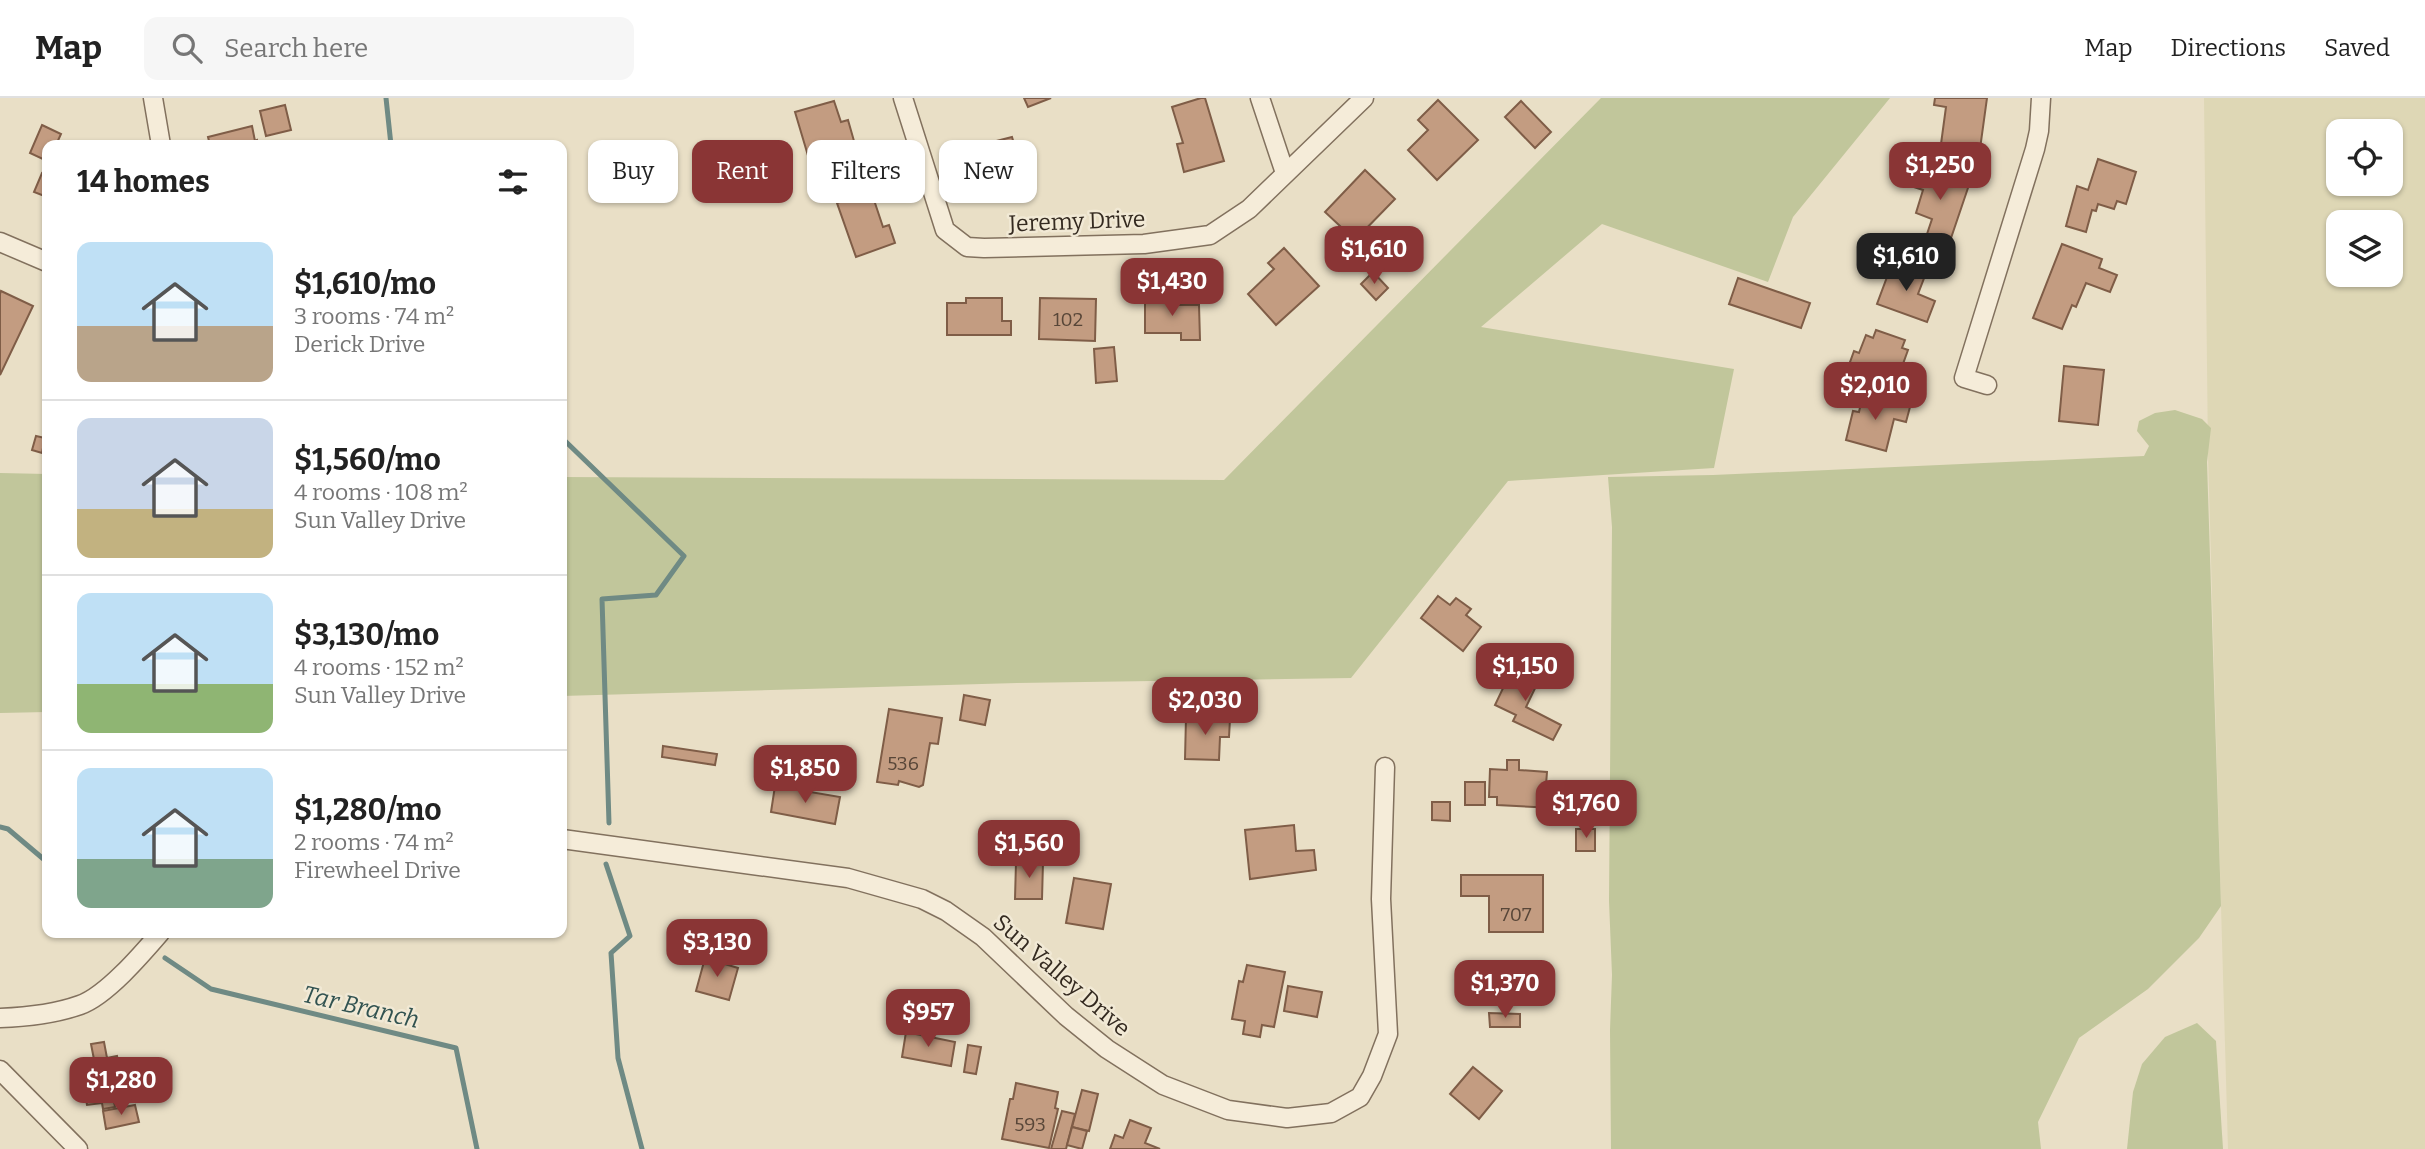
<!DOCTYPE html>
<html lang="en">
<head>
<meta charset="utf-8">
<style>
	body { margin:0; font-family:Bitter,serif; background:#f6f6f6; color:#222; height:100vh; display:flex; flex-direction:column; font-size:26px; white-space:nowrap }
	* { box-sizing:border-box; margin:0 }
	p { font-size:23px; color:#767676 }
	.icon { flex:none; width:38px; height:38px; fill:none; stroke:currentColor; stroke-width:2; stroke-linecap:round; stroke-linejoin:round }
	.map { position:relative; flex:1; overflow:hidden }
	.drawer { position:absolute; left:42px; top:42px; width:525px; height:798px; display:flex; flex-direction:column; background:#fff; border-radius:14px; box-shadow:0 2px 5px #0004 }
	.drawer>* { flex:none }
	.top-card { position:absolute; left:588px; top:42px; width:665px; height:63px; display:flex; gap:14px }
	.tools { position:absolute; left:2326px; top:21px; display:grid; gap:14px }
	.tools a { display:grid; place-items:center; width:77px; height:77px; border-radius:14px; background:#fff; box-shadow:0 2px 5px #0004; font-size:35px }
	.price { position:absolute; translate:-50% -60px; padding:0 16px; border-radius:14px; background:#8a3535; color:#fff; font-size:23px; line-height:46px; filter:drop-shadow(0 2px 4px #0008) }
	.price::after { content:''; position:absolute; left:50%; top:42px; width:21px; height:16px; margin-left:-10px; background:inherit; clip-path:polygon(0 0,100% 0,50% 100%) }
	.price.on { background:#222; color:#fff }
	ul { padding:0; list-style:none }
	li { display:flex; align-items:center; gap:21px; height:175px; padding:0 35px }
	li+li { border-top:2px solid #e0e0e0 }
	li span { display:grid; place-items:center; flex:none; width:196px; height:140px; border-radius:14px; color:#555 }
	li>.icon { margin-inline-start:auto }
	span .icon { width:84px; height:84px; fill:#fffc; stroke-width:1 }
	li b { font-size:30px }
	h2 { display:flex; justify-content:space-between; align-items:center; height:84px; padding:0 35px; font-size:30px }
	.tag { padding:0 24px; border-radius:14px; background:#fff; box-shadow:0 2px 5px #0004; font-size:24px; line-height:63px }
	.tag.on { background:#8a3535; color:#fff }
	header { display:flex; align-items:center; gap:42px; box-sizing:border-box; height:98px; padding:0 35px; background:#fff; border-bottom:2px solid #e0e0e0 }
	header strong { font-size:33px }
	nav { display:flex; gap:38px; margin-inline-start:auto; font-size:24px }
	.search { width:490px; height:63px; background:#f6f6f6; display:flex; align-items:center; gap:18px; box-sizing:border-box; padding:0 24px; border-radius:14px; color:#767676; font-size:26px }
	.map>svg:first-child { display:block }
</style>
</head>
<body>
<header>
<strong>Map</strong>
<div class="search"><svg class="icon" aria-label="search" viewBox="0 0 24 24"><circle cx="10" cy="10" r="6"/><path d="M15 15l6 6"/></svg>Search here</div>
<nav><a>Map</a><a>Directions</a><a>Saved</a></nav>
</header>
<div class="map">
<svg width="2425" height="1051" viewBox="0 0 2425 1051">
	<rect width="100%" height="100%" fill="#e9dfc6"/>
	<path fill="#ded7b5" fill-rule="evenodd" d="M 2204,0 L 2425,0 L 2425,1051 L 2228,1051 L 2208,356 ZM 2338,33 L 2390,33 L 2390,86 L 2338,86 ZM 2338,124 L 2390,124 L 2390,177 L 2338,177 Z"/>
	<g fill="#c1c69b">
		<polygon points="1601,0 1890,0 1793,119 1768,184 1602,126 1481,229 1734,271 1714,370 1508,383 1351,580 1017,585 562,598 562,379 1224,382"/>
		<polygon points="2175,312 2202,321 2211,330 2207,364 2221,808 2199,840 2148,891 2079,940 2038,1024 2041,1051 1611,1051 1610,932 1612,877 1609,803 1612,429 1608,379 1713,377 2144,358 2149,348 2137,333 2139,323 2155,315"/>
		<polygon points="0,375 47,376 47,614 0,615"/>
		<polygon points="2197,925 2216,943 2223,1051 2127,1051 2133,994 2142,966 2165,939"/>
	</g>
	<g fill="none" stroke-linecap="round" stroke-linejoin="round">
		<g stroke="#6f8a84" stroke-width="5">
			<polyline points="386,0 391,47"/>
			<polyline points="562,340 684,458 656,497 602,501 609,725"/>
			<polyline points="0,729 8,731 47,764"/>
			<polyline points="606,766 630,838 611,855 618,960 642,1051"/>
			<polyline points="165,860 211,891 456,950 477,1051"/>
		</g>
	</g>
	<g fill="#c39c81" stroke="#7f5d47" stroke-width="2">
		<polygon points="1024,0 1051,0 1028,9"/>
		<polygon points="1201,0 1205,0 1224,63 1184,74 1177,46 1183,45 1172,9"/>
		<polygon points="1935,0 1987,0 1980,51 1941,46 1946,9 1934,7"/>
		<polygon points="1438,2 1478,42 1437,82 1408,52 1428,32 1418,22"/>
		<polygon points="834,3 841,24 848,22 854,43 829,51 833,65 812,71 795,14"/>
		<polygon points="1521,3 1551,34 1535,50 1505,19"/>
		<polygon points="285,7 291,32 266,38 260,13"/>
		<polygon points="42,27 61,36 56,47 47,47 47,63 30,55"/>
		<polygon points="252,28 255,43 257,42 258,47 210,47 208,39"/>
		<polygon points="1012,39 1025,83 1007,88 1009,96 987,102 973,49"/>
		<polygon points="2098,61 2136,74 2126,106 2117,103 2114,111 2098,106 2096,113 2092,112 2086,134 2066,128 2077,88 2088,92"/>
		<polygon points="1917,70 1969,87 1950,143 1927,136 1932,121 1916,115 1923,92 1911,88"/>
		<polygon points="1365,72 1395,101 1355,142 1325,114"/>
		<polygon points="42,75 47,77 47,99 34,94"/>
		<polygon points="871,93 883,129 889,127 895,145 856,159 837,105"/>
		<polygon points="2062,146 2102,161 2099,170 2117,177 2110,194 2086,185 2076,209 2072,207 2062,231 2033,220"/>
		<polygon points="1284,150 1319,188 1276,227 1248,196 1274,171 1268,165"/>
		<polygon points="1893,163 1926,175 1918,196 1935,203 1927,224 1877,206"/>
		<polygon points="1373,174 1388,190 1376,202 1361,186"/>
		<polygon points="1738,180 1810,205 1801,230 1729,206"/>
		<polygon points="1,193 33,208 0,277 0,196"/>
		<polygon points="1145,197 1167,197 1167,207 1199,207 1200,242 1181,242 1181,235 1145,235"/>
		<polygon points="966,200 1002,200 1002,223 1011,223 1011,237 947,237 947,205 966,205"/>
		<polygon points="1040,200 1096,201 1095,243 1039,241"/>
		<polygon points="1876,232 1905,242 1902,250 1908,252 1903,266 1914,270 1908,288 1849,267 1854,253 1859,255 1866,237 1873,240"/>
		<polygon points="1114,249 1117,283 1096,285 1094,251"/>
		<polygon points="2064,268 2104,272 2098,327 2059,323"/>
		<polygon points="1863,296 1910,309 1906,324 1894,321 1886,353 1846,342 1853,313 1859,314"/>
		<polygon points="36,338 45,340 42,355 32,352"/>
		<polygon points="1438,498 1450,507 1456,500 1471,511 1466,517 1481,529 1463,553 1421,520"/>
		<polygon points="1514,567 1540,580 1526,609 1561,627 1553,642 1513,623 1516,617 1495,607"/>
		<polygon points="964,597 990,602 985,627 960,622"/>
		<polygon points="889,611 942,620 938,646 930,645 923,687 919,689 899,683 898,687 877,684"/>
		<polygon points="1186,619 1230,621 1229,639 1220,639 1219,662 1185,661"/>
		<polygon points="663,648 717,656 715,667 662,659"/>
		<polygon points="1507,662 1519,662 1519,672 1547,674 1546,687 1555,688 1554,710 1497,707 1497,699 1489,699 1490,671 1507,672"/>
		<rect x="1465" y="684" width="20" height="23"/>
		<polygon points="775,688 840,699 835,726 771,714"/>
		<polygon points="1432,704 1450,704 1450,723 1432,722"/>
		<polygon points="1294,727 1296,753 1314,752 1316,772 1250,781 1245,732"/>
		<rect x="1576" y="731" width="19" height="22"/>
		<polygon points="1016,764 1043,764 1042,801 1015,801"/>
		<polygon points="1461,777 1543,777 1543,834 1489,834 1489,798 1461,798"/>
		<polygon points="1074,780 1111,786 1103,831 1066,825"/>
		<polygon points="705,860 738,870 729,902 696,893"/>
		<polygon points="1247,867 1285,874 1274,929 1262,927 1260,939 1243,936 1245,923 1232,921 1239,883 1243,884"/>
		<polygon points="1288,888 1322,894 1317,919 1284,913"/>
		<polygon points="1489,915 1520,916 1520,929 1490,929"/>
		<polygon points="906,934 955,944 951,968 902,959"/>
		<polygon points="104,944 107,960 117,958 120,973 109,974 115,1009 103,1011 102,1005 87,1007 83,985 98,982 91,946"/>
		<polygon points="968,947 981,949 976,976 964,974"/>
		<polygon points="1473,969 1502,993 1479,1021 1450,996"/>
		<polygon points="1016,985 1058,994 1055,1010 1058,1011 1049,1050 1002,1041 1010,1001 1013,1001"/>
		<polygon points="1082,992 1098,996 1089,1033 1072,1029"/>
		<polygon points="135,1007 139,1024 106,1031 103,1013"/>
		<polygon points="1062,1013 1075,1016 1067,1047 1066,1051 1051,1051"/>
		<polygon points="1130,1022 1151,1030 1145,1045 1160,1051 1110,1051 1115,1037 1123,1040"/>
		<polygon points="1072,1029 1087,1033 1082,1051 1067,1047"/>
	</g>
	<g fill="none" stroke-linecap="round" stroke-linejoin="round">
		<defs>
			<g id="minor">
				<polyline points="153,0 161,47"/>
				<polyline points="903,0 945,132 967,149 984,150 1144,146 1210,137 1249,111 1364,0"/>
				<polyline points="1260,0 1285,75"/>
				<polyline points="0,144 47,164"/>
				<polyline points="1987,287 1964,280 2035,51 2039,33 2041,0"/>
				<polyline points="562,741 848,780 922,801 946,813 983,839 1066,918 1107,951 1163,987 1228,1012 1287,1020 1331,1015 1360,999 1372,978 1388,936 1381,801 1385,669"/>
				<path d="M 0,920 C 27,919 55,916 80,907 C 106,898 142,856 160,835"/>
				<polyline points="0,972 78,1051"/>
			</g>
		</defs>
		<use href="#minor" stroke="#82715e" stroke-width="21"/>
		<use href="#minor" stroke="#f5ecd9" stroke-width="18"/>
	</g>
	<g text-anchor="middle" stroke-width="5" stroke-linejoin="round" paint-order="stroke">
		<g font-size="19" fill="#584638">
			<text x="1068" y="228">102</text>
			<text x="903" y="672">536</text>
			<text x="1516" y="823">707</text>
			<text x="1030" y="1033">593</text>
		</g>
		<g font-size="23" fill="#342a20" stroke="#f1e9d5">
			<text transform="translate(1077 123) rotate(-2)" y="8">Jeremy Drive</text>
			<text transform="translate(1062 877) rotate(41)" y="8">Sun Valley Drive</text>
		</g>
		<g font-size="24" font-style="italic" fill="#315250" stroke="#f1e9d5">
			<text transform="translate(361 909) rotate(13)" y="8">Tar Branch</text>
		</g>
	</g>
</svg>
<div class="tools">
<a><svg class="icon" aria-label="locate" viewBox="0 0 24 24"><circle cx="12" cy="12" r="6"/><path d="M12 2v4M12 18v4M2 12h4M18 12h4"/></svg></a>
<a><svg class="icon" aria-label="layers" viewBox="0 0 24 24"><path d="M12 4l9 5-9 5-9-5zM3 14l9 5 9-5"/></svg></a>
</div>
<b class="price" style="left:1940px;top:104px">$1,250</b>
<b class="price" style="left:1374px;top:188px">$1,610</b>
<b class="price on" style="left:1906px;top:195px">$1,610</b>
<b class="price" style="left:1172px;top:220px">$1,430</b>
<b class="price" style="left:1875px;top:324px">$2,010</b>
<b class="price" style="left:1525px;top:605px">$1,150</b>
<b class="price" style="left:1205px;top:639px">$2,030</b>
<b class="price" style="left:805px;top:707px">$1,850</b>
<b class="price" style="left:1586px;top:742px">$1,760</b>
<b class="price" style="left:1029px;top:782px">$1,560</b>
<b class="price" style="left:717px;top:881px">$3,130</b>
<b class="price" style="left:1505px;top:922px">$1,370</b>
<b class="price" style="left:928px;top:951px">$957</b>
<b class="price" style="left:121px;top:1019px">$1,280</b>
<div class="top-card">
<a class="tag">Buy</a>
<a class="tag on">Rent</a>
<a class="tag">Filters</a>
<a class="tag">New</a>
</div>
<section class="drawer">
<h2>14 homes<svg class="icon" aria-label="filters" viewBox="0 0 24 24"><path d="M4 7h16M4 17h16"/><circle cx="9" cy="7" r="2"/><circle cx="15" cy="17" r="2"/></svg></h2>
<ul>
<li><span style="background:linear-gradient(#bfe0f5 60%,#b9a48a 0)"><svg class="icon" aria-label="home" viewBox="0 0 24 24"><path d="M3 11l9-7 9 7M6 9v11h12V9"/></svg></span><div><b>$1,610/mo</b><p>3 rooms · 74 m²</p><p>Derick Drive</p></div></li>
<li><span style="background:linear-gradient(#c9d6e8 65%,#c2b280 0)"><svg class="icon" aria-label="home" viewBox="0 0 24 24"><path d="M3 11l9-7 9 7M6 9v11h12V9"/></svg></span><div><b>$1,560/mo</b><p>4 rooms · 108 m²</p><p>Sun Valley Drive</p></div></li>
<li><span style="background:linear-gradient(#bfe0f5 65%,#8fb573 0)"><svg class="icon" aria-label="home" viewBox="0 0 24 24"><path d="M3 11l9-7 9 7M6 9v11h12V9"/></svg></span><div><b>$3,130/mo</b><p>4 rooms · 152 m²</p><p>Sun Valley Drive</p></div></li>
<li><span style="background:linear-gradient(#bfe0f5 65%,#7fa58c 0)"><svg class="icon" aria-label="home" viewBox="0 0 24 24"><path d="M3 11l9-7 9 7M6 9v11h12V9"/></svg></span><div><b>$1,280/mo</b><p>2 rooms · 74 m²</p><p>Firewheel Drive</p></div></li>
</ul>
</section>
</div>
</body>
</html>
